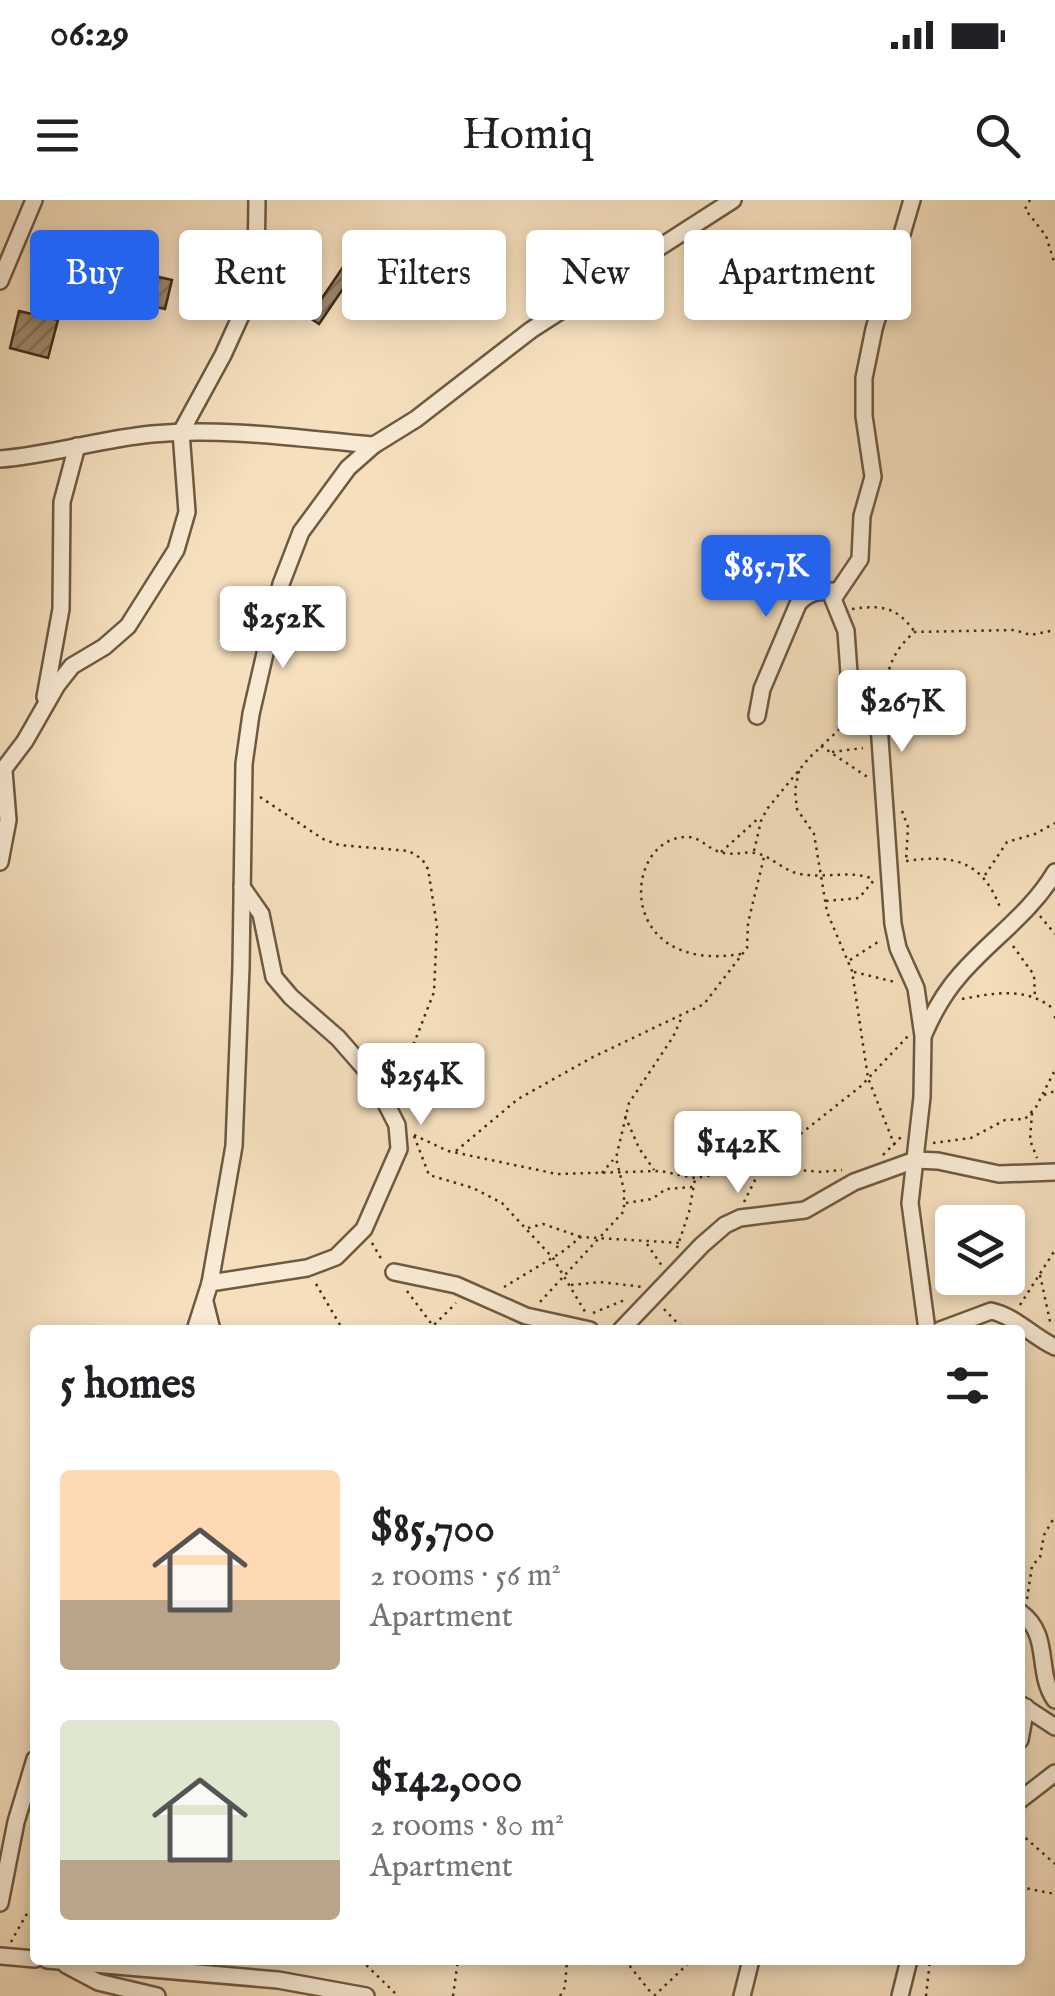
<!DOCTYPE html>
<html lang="en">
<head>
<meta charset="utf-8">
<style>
	body { margin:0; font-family:"IM FELL English",serif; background:#f2f2f2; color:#202124; height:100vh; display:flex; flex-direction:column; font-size:38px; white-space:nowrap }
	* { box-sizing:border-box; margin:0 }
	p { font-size:32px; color:#757577 }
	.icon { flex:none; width:55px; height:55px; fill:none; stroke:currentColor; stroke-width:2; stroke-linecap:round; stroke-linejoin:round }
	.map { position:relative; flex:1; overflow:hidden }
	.panel { position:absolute; left:30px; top:1125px; width:995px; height:640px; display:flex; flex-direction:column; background:#fff; border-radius:10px; box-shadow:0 5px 15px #0003 }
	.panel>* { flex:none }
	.hud { position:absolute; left:30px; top:30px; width:995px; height:90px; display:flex; gap:20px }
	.buttons { position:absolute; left:935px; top:1005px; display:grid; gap:20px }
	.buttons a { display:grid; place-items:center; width:90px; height:90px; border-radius:10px; background:#fff; box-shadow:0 5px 15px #0003; font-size:50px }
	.price { position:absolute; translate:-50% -85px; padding:0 22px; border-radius:10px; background:#fff; color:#222; font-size:32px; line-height:65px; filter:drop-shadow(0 2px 5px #0008) }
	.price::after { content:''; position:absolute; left:50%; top:60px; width:30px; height:22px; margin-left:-15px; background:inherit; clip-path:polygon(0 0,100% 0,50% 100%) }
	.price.selected { background:#2563eb; color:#fff }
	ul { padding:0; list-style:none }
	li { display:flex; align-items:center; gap:30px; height:250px; padding:0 30px }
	li span { display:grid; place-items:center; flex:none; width:280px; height:200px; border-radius:10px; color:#555 }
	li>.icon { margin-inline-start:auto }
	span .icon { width:120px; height:120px; fill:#fffc; stroke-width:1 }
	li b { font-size:42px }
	h2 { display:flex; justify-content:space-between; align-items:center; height:120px; padding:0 30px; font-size:42px }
	.chip { padding:0 35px; border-radius:10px; background:#fff; box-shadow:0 5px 15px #0003; font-size:35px; line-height:90px }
	.chip.selected { background:#2563eb; color:#fff }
	.status { display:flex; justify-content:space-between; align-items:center; height:70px; padding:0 50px; background:#fff; direction:ltr }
	.status svg { height:28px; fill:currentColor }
	header { display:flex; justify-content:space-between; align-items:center; height:130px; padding:0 30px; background:#fff; font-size:45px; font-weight:600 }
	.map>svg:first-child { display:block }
</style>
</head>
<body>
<div class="status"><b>06:29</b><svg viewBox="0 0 49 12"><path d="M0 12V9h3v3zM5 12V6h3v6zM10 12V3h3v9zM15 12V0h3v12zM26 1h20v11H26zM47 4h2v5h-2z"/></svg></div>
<header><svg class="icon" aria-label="menu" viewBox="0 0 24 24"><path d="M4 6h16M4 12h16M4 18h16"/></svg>Homiq<svg class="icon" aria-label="search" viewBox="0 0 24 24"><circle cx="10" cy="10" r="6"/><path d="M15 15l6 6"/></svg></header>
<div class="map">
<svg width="1055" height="1796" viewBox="0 0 1055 1796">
	<defs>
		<pattern id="building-hatch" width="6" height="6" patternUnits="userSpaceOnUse" patternTransform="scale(2.5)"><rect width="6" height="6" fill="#9f8a6d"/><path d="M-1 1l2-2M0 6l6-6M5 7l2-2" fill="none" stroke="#837159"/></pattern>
	</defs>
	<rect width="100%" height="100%" fill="#f5dfbd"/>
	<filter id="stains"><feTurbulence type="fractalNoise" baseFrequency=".002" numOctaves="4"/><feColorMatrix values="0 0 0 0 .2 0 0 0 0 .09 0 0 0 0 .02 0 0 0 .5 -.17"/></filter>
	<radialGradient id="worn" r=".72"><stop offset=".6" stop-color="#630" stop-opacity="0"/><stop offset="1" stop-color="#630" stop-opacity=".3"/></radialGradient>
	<g fill="url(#building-hatch)" stroke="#412e16" stroke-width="2.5">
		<polygon points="343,67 353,74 319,124 282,99 290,88 316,107"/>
		<polygon points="124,69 172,80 165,109 117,98"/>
		<polygon points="19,111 58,120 48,158 10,148"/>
	</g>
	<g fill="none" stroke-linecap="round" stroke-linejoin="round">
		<defs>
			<g id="minor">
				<polyline points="912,0 874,129 864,178 864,216 873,277 862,316 860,359 833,399 846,431 850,487 875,511 879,525 893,724 898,748 916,788 923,836 922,897 910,1003 927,1130"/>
				<polyline points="0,81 34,0"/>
				<path d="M 0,259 C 51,255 100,239 152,234 C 225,227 301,239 374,245"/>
				<polyline points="45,497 61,409 62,302 77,246"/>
				<path d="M 757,516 L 762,489 L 798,404 C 809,391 819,391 835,391"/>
				<polyline points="0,574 25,541 57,485 72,466 104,447 128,426 176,350 187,312 181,232 223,155 243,111 256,69 257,0"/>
				<polyline points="0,662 8,620 4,571"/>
				<path d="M 924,834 C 933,813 944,793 960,775 C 991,739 1030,714 1055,672"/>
				<polyline points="394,1072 456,1085 526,1116 590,1130"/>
				<polyline points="210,1083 307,1068 336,1057 364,1029 399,949 397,925 373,878 338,838 291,797 274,777 261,714 242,687"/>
				<polyline points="205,1102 212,1130"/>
				<polyline points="195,1130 210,1083 234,946 241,767 244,564 251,514 281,384 301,332 348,268 374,245 416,219 531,130 733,0"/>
				<polyline points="621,1130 702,1045 725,1025 740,1018 805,1010 854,982 915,960 938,961 999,974 1055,972"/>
				<path d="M 940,1130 L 991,1111 C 1015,1116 1033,1137 1055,1147"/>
				<path d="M 1020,1412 C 1052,1435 1035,1471 1055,1500"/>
				<polyline points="1020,1504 1055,1527"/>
				<polyline points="1020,1540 1026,1507"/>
				<polyline points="1020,1600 1055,1573"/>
				<polyline points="0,1703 16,1622 35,1559"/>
				<polyline points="0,1756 35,1759"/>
				<polyline points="47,1760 278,1780 366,1796"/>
				<polyline points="66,1765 98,1782 157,1796"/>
				<polyline points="742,1796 751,1760"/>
				<polyline points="900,1796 909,1760"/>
			</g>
		</defs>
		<use href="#minor" stroke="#6e5a40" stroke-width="20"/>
		<g stroke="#412e16" stroke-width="2.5" stroke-dasharray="2.5 5" stroke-linecap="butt">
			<polyline points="1030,0 1025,9 1046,36 1055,65"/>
			<path d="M 852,409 C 881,405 896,406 914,431"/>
			<path d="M 886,499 C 884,473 894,448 915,432 L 1014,430 L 1031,435 L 1055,430"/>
			<polyline points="821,546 869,578"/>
			<polyline points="832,552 863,548"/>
			<polyline points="799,571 795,590 797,609 814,634 827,712 852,771 868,878 896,949"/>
			<polyline points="260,597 323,639 339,645 409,651 422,659 428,669 437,726 434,792 397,887"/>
			<polyline points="902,611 908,627 906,661"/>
			<polyline points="754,651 761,621 767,609 809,558 848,521 853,509"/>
			<polyline points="721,652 760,617"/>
			<path d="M 906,661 C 955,654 983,661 1001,710"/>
			<polyline points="985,675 1007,642 1035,634 1055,623"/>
			<polyline points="826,701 859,698 874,680"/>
			<polyline points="1040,716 1055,734"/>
			<polyline points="1013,746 1034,775 1035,797"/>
			<path d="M 741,754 C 612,775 623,634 689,637 C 700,638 707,647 717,651 C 731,657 742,651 755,653 C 769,655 782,669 796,673 C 821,680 850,669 873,679"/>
			<polyline points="850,760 881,740"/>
			<polyline points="854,772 895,782"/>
			<path d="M 962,799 C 995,793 1026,786 1055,810"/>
			<polyline points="1055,816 1055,819"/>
			<polyline points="1044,895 1055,891"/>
			<polyline points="1032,913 1030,940 1037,958"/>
			<polyline points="625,916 639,948 654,970"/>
			<polyline points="414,935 448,951 557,974 660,971 695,978 763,967 822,972 842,970"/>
			<polyline points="414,936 429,975 473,988 502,1003 553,1058 587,1115"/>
			<polyline points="933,943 971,938 1005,920 1025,919 1036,907 1055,870"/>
			<polyline points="456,951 518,899 593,857 704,804 747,748 748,723 764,657"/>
			<polyline points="883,955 902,936"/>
			<polyline points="602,973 613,960"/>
			<polyline points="744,1002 758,974 774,955 861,886 908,836"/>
			<polyline points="626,1003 652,999 666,989 693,987"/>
			<polyline points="528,1028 543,1024 581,1037"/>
			<polyline points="372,1043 383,1062"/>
			<polyline points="647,1044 662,1066"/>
			<polyline points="677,1048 689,1012 695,979"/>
			<polyline points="1040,1075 1051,1126"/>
			<polyline points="316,1084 343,1130"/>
			<polyline points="571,1085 600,1082 643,1087"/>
			<polyline points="504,1087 562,1052 581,1037 681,1043"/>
			<polyline points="407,1091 436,1130"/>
			<polyline points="540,1102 624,1011 624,990 616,958 629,903 673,837 682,817"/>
			<polyline points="1020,1105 1055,1050"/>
			<polyline points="664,1109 684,1130"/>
			<polyline points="593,1113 627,1099"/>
			<polyline points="429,1130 456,1103"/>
			<polyline points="849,1130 876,1127 896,1130"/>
			<polyline points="1027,1399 1032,1366 1040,1357 1044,1335 1055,1316"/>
			<polyline points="1020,1633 1055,1664"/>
			<polyline points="1020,1687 1055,1694"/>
			<polyline points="11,1742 26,1715 35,1709"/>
			<polyline points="361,1760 398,1796"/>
			<polyline points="625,1760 652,1794"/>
			<polyline points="453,1796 458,1760"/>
			<polyline points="560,1796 565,1787 567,1760"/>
			<polyline points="654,1796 692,1760"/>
			<polyline points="926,1796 930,1760"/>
		</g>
		<use href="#minor" stroke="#f8ead4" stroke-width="15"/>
	</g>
	<rect width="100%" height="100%" filter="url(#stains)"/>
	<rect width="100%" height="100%" fill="url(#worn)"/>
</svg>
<div class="buttons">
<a><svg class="icon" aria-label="layers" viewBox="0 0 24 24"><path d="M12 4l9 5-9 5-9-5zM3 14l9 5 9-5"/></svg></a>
</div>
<b class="price selected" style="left:766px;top:420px">$85.7K</b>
<b class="price" style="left:283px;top:471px">$252K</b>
<b class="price" style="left:902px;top:555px">$267K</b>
<b class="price" style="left:421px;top:928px">$254K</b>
<b class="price" style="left:738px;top:996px">$142K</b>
<div class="hud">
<a class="chip selected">Buy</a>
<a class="chip">Rent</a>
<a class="chip">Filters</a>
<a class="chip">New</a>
<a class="chip">Apartment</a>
</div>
<section class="panel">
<h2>5 homes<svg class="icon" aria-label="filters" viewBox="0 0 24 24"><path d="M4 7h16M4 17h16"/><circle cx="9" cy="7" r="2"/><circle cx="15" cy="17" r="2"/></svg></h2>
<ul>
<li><span style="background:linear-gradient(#ffd9b3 65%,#b9a48a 0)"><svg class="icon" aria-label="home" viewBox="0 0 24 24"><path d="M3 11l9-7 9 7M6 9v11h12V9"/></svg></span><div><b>$85,700</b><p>2 rooms · 56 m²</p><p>Apartment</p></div></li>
<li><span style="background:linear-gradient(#dfe7d0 70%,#b9a48a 0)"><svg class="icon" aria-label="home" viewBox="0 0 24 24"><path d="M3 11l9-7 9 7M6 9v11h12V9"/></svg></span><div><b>$142,000</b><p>2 rooms · 80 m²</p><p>Apartment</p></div></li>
</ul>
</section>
</div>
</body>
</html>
